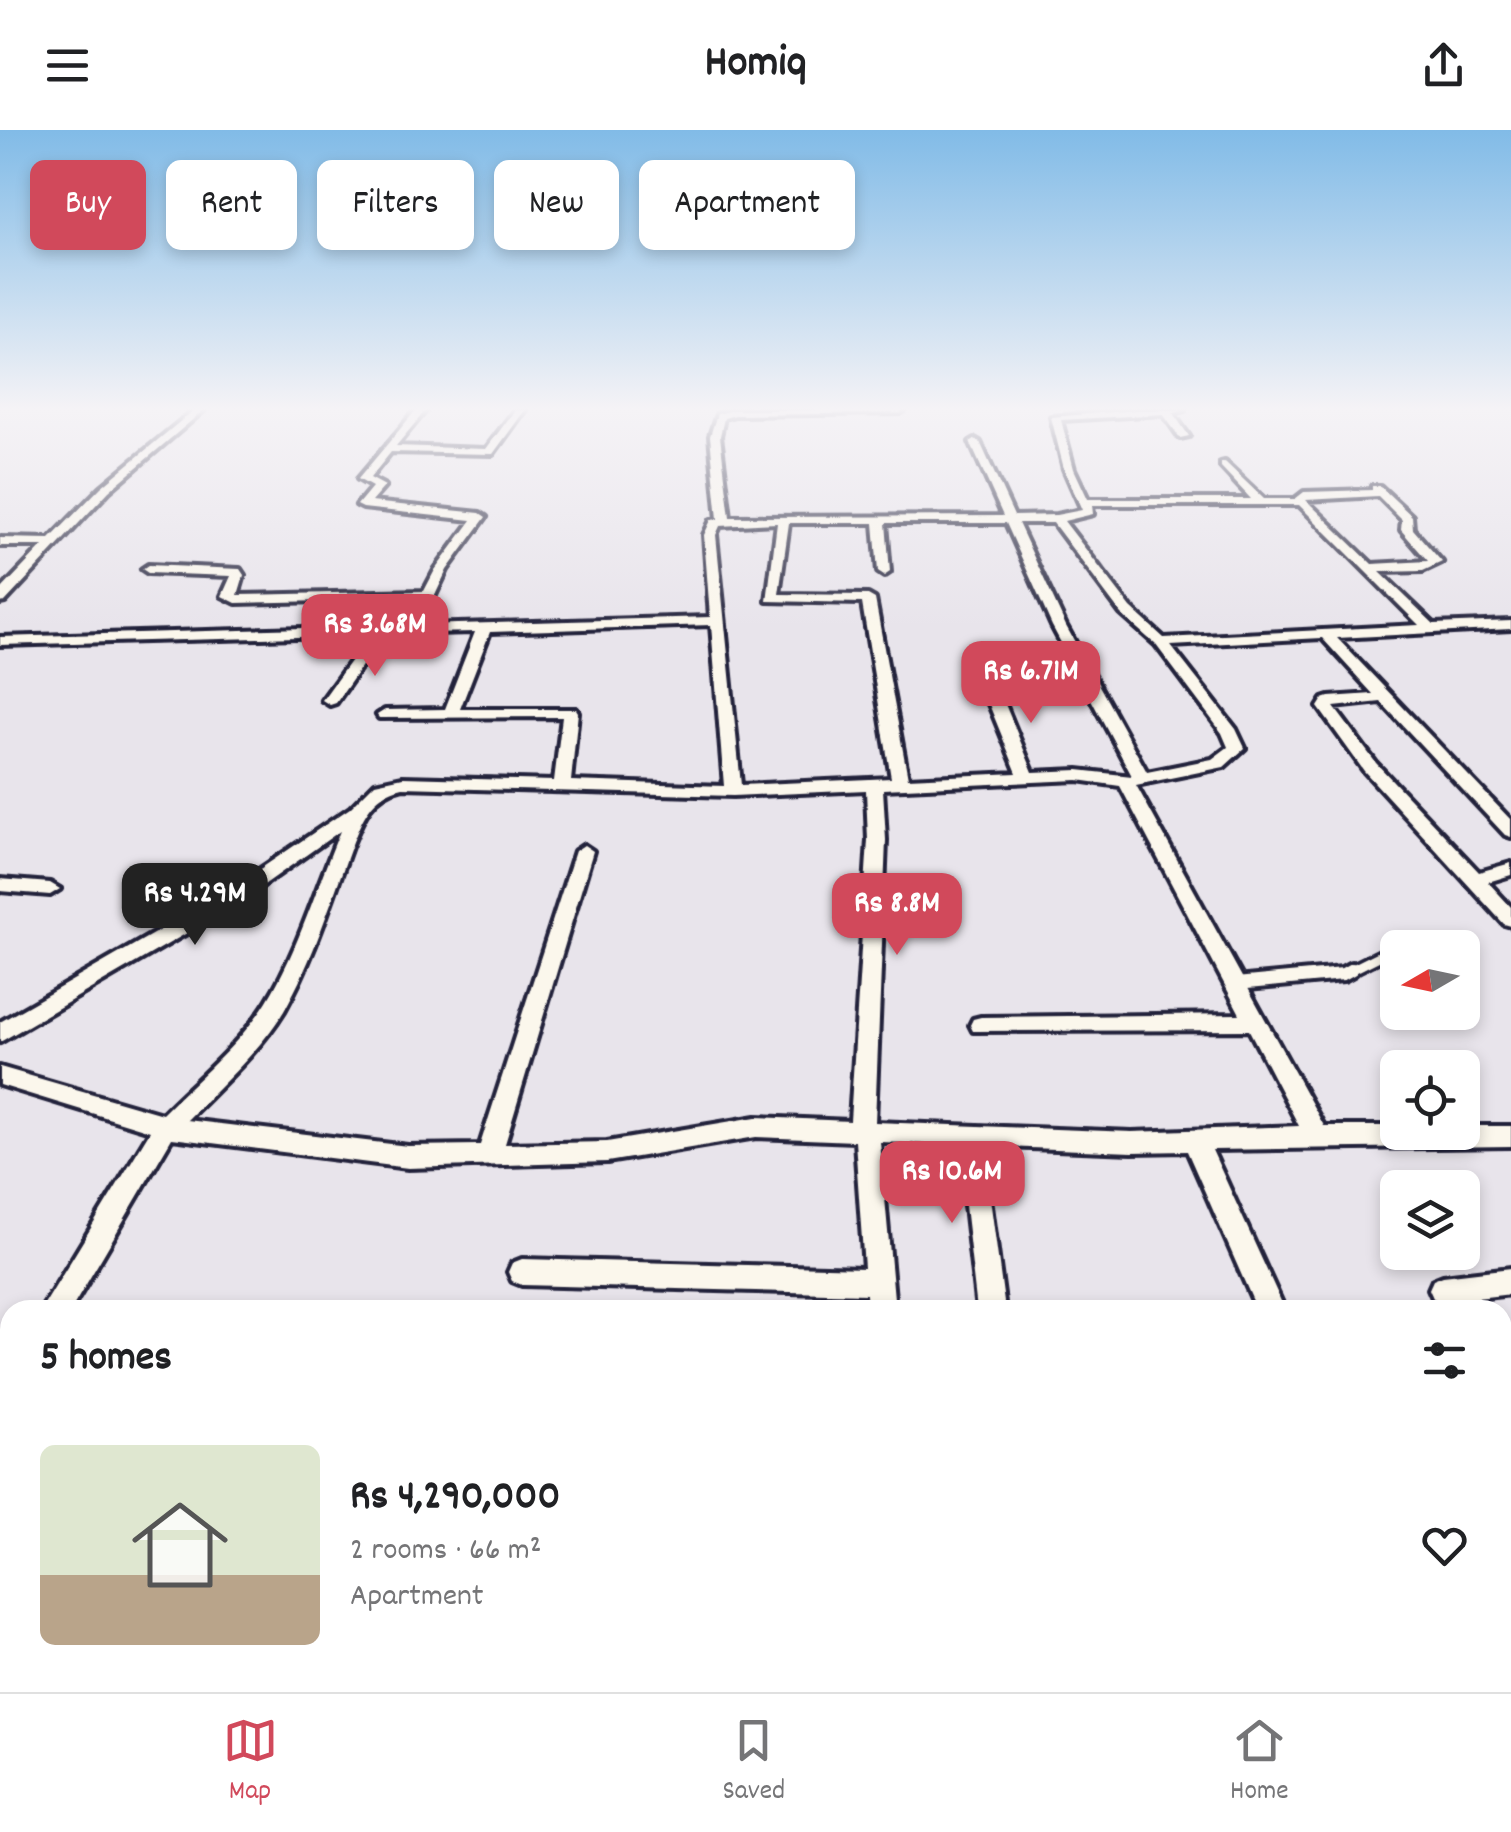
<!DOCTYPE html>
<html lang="en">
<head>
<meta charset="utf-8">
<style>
	body { margin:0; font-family:Dekko,sans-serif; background:#f2f2f2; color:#202124; height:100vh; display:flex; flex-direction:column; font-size:38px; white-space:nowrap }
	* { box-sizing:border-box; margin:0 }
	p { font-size:32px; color:#757577 }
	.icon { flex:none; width:55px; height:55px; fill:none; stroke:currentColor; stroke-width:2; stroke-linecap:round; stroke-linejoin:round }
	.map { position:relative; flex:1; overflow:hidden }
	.panel { position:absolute; left:0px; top:1170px; width:1512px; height:392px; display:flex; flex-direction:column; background:#fff; border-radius:30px 30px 0 0; box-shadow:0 5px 15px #0003 }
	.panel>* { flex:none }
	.hud { position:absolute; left:30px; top:30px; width:1000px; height:90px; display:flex; gap:20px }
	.needle { width:65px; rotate:261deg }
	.buttons { position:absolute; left:1380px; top:800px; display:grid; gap:20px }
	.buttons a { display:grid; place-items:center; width:100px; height:100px; border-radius:15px; background:#fff; box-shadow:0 5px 15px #0003; font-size:50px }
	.price { position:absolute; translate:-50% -85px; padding:0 22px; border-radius:20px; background:#d1495b; color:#fff; font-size:32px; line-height:65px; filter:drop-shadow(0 2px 5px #0008) }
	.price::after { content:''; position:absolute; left:50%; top:60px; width:30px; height:22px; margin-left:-15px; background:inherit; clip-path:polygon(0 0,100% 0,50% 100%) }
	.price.selected { background:#222; color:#fff }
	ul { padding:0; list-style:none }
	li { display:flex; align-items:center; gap:30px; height:250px; padding:0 40px }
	li span { display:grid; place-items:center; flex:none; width:280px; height:200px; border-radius:15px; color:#555 }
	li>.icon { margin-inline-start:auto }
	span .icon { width:120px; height:120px; fill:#fffc; stroke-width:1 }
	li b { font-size:42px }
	h2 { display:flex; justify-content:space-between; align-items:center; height:120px; padding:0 40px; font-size:42px }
	.pill { padding:0 35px; border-radius:15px; background:#fff; box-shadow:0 5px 15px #0003; font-size:35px; line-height:90px }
	.pill.selected { background:#d1495b; color:#fff }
	header { display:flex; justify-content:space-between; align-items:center; height:130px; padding:0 40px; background:#fff; font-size:45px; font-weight:800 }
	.dock { display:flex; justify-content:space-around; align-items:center; height:140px; border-top:2px solid #e0e0e0; background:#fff; font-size:28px; color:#757577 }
	.dock a { display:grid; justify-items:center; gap:5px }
	.dock .selected { color:#d1495b }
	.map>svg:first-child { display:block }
</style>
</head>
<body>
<header><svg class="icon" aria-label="menu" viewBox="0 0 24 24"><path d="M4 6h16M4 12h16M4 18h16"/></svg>Homiq<svg class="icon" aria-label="share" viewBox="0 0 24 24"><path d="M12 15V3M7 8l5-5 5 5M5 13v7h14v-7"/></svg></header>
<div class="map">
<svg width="1511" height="1562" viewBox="0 0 1511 1562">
	<rect width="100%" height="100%" fill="#e8e4eb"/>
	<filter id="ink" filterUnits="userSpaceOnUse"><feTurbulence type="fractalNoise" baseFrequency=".01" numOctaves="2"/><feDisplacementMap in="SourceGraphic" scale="20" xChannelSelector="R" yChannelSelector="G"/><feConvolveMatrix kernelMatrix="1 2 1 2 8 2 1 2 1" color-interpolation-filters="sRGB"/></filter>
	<g filter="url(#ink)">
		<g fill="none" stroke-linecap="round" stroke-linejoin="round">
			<defs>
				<polyline id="service-far1" points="1347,842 1385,823"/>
				<polyline id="service" points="1236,854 1343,844 1352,839"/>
				<g id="minor">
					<polygon points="194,280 204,280 109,361 5,472 0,473 0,461 43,416 0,416 0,408 50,409 101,357"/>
					<path d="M 416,280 L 426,280 L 396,316 L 486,319 L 515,280 L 525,280 L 493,324 L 391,322 L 370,348 L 385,356 L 371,372 L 480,383 L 486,387 L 447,440 L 421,495 L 710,487 L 704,405 L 711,390 L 718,389 L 710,306 L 717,284 L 733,280 L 905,280 L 900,283 L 735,285 L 724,288 L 720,306 L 730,387 L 1003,386 L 970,312 L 975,309 L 980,312 L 1014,386 L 1056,385 L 1082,380 L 1064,339 L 1051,287 L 1137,280 L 1185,280 L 1173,283 L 1189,306 L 1180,308 L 1163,284 L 1061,290 L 1074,339 L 1088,369 L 1251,369 L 1221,337 L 1221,333 L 1225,332 L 1264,369 L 1295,369 L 1304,362 L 1372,360 L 1372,356 L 1380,356 L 1412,386 L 1413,399 L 1442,432 L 1423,441 L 1380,442 L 1434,494 L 1511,491 L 1511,499 L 1337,508 L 1511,690 L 1511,707 L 1505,705 L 1381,572 L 1334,577 L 1376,633 L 1479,742 L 1511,733 L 1511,745 L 1488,752 L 1511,777 L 1511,796 L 1504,794 L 1364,641 L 1318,577 L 1323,569 L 1329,567 L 1373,564 L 1322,508 L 1171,516 L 1236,599 L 1245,618 L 1224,637 L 1136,655 L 1324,996 L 1398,996 L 1398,1002 L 1462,1002 L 1462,996 L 1511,996 L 1511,1016 L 1212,1020 L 1285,1180 L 1257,1180 L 1187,1021 L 1132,1022 L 983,1016 L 1005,1180 L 977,1180 L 958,1015 L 880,1012 L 895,1180 L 867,1180 L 866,1164 L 522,1155 L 512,1151 L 508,1142 L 512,1133 L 522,1129 L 864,1138 L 855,1011 L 756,1007 L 607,1032 L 408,1038 L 172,1008 L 71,1180 L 41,1180 L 150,1001 L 0,955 L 0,937 L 162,984 C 197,949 240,914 267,871 C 298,821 317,755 340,701 L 240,772 L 0,912 L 0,892 L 226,762 L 350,678 L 375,653 L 403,647 L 554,651 L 562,587 L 379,588 L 377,585 L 385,580 L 445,579 L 475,502 L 384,504 L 336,573 L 330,575 L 322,570 L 369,505 L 0,515 L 0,507 L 407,495 L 420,469 L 236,473 L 222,466 L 231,446 L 148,443 L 142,439 L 148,435 L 240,439 L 244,445 L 238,465 L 424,461 L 435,440 L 472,390 L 363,378 L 357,375 L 372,357 L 358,349 ZM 1378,366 L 1402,390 L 1401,400 L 1428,431 L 1372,434 L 1306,370 ZM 1092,375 L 1299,375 L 1419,495 L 1164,508 L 1131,478 L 1064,391 L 1093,384 ZM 777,393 L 767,471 L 862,473 L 891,648 L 741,655 L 716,405 L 720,396 ZM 789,393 L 874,393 L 878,442 L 884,446 L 890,442 L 886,393 L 1006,393 L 1052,496 L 1132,646 L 1078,640 L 1033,642 L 1000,562 L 992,557 L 984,562 L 1017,643 L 908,648 L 875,469 L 868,465 L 779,464 ZM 1018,393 L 1053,393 L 1121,484 L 1156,515 L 1222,603 L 1228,617 L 1212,629 L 1147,642 L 1066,496 ZM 711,495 L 724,656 L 571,651 L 578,582 L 576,579 L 460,579 L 490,502 ZM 1078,650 L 1120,656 L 1240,884 L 981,887 L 973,889 L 970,895 L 973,901 L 1249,900 L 1299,996 L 1132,1002 L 875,992 L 886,710 L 883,659 ZM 403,657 L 733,666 L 866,660 L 868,710 L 850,991 L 756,987 L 607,1012 L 505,1014 L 593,721 L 584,715 L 575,721 L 480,1015 L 408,1016 L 187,990 C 220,956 259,922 284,881 C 313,830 331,772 351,717 C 362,689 371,664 403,657 Z"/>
					<polygon points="0,749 50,753 60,759 50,765 0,761"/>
					<polygon points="1511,1138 1511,1164 1443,1172 1433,1168 1429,1159 1433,1150 1443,1146"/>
					<polygon points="0,1225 10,1225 10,1287 0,1291"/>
					<polygon points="865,1552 901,1552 900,1562 864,1562"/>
					<polygon points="1432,1552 1469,1552 1473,1562 1436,1562"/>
				</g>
			</defs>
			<use href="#service-far1" stroke="#22223b" stroke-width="16"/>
			<use href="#service" stroke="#22223b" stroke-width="20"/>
			<use href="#minor" stroke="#22223b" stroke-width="8"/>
			<use href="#service-far1" stroke="#fbf7ec" stroke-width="9"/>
			<use href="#service" stroke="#fbf7ec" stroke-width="12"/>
			<use href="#minor" fill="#fbf7ec" fill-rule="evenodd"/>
		</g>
	</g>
	<linearGradient id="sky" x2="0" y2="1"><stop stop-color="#81bbe7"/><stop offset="0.56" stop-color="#f5f3f6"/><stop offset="1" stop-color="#f5f3f6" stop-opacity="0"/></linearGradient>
	<rect width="1511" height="498" fill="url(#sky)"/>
</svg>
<div class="buttons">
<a><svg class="needle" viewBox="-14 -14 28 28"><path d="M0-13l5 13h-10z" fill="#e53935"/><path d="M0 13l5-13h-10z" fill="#757577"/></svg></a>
<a><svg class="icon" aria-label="locate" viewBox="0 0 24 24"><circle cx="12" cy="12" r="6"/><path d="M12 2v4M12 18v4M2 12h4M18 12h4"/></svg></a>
<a><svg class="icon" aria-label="layers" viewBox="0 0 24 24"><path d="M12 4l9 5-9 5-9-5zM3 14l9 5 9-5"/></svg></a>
</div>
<b class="price" style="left:375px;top:549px">Rs 3.68M</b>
<b class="price" style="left:1031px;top:596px">Rs 6.71M</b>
<b class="price selected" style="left:195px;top:818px">Rs 4.29M</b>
<b class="price" style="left:897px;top:828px">Rs 8.8M</b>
<b class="price" style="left:952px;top:1096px">Rs 10.6M</b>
<div class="hud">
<a class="pill selected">Buy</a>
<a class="pill">Rent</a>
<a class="pill">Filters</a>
<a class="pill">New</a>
<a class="pill">Apartment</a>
</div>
<section class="panel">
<h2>5 homes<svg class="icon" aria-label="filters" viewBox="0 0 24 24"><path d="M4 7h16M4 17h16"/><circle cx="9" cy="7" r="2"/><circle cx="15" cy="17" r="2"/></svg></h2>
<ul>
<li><span style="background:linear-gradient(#dfe7d0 65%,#b9a48a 0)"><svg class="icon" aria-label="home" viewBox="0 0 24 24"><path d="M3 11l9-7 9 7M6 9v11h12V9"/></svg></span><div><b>Rs 4,290,000</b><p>2 rooms · 66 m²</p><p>Apartment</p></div><svg class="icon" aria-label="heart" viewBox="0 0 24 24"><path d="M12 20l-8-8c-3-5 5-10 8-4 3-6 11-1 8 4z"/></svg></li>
</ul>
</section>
</div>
<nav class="dock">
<a class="selected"><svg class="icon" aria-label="map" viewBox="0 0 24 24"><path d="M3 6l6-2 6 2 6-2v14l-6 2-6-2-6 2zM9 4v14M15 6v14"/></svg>Map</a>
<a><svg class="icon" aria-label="saved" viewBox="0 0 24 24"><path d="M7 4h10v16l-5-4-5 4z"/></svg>Saved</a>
<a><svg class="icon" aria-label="home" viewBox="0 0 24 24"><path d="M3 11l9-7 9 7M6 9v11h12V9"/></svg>Home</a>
</nav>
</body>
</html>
